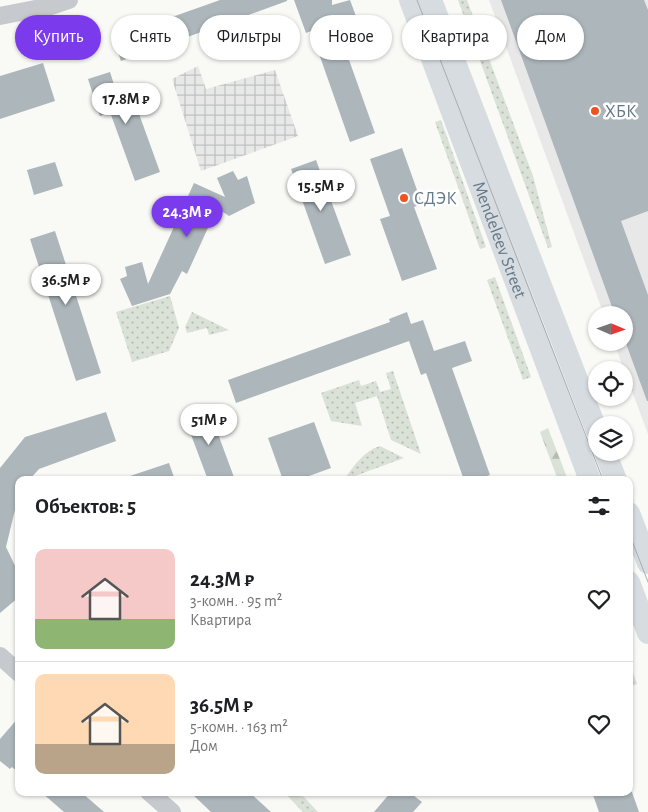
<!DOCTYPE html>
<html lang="ru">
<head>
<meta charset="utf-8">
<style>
	body { margin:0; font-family:"Alegreya Sans",sans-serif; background:#f6f6f6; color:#202124; height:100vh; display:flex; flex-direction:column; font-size:19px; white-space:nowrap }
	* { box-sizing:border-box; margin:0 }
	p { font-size:16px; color:#757577 }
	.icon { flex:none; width:28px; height:28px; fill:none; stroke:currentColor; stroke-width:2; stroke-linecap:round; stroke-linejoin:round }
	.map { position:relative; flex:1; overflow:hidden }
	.sheet { position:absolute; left:15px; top:476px; width:618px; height:320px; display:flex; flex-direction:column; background:#fff; border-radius:10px; box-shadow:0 1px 4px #0004 }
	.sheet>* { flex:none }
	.banner { position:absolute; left:15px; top:15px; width:619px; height:45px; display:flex; gap:10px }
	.needle { width:32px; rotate:92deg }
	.fabs { position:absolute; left:588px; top:306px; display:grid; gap:10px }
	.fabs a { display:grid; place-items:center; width:45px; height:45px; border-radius:50%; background:#fff; box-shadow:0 1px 4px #0004; font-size:25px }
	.price { position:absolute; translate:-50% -42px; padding:0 11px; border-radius:18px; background:#fff; color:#222; font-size:16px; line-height:32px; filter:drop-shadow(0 1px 2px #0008) }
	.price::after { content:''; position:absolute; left:50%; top:30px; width:15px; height:11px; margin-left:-8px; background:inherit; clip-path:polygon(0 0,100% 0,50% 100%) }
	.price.selected { background:#7c3aed; color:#fff }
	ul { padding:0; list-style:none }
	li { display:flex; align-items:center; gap:15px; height:125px; padding:0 20px }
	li+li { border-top:1px solid #e0e0e0 }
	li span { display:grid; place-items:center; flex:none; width:140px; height:100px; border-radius:10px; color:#555 }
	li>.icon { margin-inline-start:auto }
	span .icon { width:60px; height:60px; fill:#fffc; stroke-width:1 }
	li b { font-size:21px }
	h2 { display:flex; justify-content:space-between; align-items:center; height:60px; padding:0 20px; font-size:21px }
	.tag { padding:0 18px; border-radius:22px; background:#fff; box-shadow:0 1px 4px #0004; font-size:18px; line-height:45px }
	.tag.selected { background:#7c3aed; color:#fff }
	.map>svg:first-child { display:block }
</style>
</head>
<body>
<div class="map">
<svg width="648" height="812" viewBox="0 0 648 812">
	<defs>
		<pattern id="industrial-grid" width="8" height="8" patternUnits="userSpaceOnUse" patternTransform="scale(1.25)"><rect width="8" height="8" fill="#e7e8e7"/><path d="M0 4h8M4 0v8" fill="none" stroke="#bfc1c1"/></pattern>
		<pattern id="grass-dots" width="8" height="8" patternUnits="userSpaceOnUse" patternTransform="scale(1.25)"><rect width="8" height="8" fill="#dae1d7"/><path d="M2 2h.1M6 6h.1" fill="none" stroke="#b5bbb4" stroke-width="1.8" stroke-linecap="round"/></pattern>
		<pattern id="forest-firs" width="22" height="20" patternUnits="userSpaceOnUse" patternTransform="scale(1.25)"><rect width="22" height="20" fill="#dae1d7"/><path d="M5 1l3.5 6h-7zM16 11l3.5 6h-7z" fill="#b5bbb4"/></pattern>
	</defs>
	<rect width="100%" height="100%" fill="#f9f9f6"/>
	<polygon fill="#e7e8e7" points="489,0 648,0 648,434 614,343 624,342 624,315 604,315"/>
	<polygon fill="url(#industrial-grid)" points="198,66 206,89 275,70 298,136 201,171 172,79"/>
	<g fill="url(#grass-dots)">
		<polygon points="458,0 467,0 533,176 552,247 548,248"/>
		<polygon points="441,120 486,247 480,249 435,122"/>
		<polygon points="495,277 531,377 523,380 487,280"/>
		<polygon points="170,296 179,328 169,351 132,362 116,312"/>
		<polygon points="192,312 229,330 209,335 207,328 187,333 185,327"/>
		<polygon points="393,371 421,454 391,440 377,396 355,403 362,426 331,421 321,393 359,380 361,386 376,381 380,392 391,389 386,373"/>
		<path d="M 380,446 L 404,458 L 344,480 C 353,466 364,451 380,446 Z"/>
		<polygon points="629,661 637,684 629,687"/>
		<polygon points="303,796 318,812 303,812 295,804"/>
	</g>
	<g fill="url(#forest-firs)">
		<polygon points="548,428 568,480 558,480 540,432"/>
		<polygon points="285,793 299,793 303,796 295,804"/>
	</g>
	<g fill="#acb6bb">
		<polygon points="220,0 287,0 287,1 121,61 113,38"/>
		<polygon points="294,0 332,0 332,5 350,0 357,19 337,26 375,133 350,142 311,31 306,33"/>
		<polygon points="501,0 644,0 648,10 648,211 621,221 648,295 648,401 647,401 624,338 624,315 615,315"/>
		<polygon points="43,63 55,101 0,119 0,76"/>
		<polygon points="110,72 117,94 130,89 160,172 135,181 110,112 100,116 88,79"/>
		<polygon points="402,148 422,204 414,207 437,269 402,281 380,219 390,216 370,159"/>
		<polygon points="316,160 351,255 325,264 291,169"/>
		<polygon points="55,162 63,186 34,195 27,170"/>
		<polygon points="233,171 238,180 247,176 255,203 229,216 217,208 187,274 182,271 170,294 132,306 120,279 127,276 125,267 142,262 148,284 194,183 225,197 217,178"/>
		<polygon points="55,231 101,373 76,381 30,239"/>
		<polygon points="407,312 411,324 423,320 434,351 465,341 472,361 452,368 490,475 475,480 464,480 426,373 421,375 409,341 236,403 228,380 390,322 389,319"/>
		<polygon points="208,407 235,480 208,480 184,416"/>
		<polygon points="106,412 116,441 39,469 29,480 19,480 19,493 6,547 19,574 19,597 0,613 0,468 25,437"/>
		<polygon points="314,422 331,468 298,480 283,480 268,438"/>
		<polygon points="169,463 175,480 124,480 124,478"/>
		<polygon points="19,717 19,773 12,767 10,769 0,761 0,739"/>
		<polygon points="41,792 81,792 104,812 64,812"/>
		<polygon points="190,792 249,792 271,812 211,812"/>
		<polygon points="391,792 409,792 422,802 413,812 374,812"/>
		<polygon points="592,792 632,792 639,812 599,812"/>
	</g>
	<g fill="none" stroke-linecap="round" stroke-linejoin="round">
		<g stroke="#c6cace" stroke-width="18">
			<polyline points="0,16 51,6 69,0"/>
			<polyline points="0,656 19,673"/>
			<polyline points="149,792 172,812"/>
		</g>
		<g stroke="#d6dce0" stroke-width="22">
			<path id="s1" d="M 410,0 L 590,480"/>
			<polyline points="431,0 596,429"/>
			<polyline points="605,452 616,480"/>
			<polyline points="629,513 648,563"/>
			<polyline points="629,582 648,633"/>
		</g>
		<g stroke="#a6adb3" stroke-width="1">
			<polyline points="417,0 603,480"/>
			<polyline points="629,533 648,582"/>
		</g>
	</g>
	<g fill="#ee5220" stroke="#fff" stroke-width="2">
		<circle cx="595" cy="111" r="5"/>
		<circle cx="404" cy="198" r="5"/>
	</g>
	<g text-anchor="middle" stroke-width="5" stroke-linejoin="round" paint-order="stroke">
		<g font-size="18" fill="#667989" stroke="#fff" text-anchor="start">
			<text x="605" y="117">ХБК</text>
			<text x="414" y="204">СДЭК</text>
		</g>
		<g font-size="18" fill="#667989" stroke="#fff">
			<text dy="6" stroke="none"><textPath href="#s1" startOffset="256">Mendeleev Street</textPath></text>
		</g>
	</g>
</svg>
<div class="fabs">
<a><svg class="needle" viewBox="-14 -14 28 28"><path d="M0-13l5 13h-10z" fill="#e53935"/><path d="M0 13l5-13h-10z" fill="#757577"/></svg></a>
<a><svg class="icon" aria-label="locate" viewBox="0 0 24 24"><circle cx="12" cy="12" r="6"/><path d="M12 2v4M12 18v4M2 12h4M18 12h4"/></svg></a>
<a><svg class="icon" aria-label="layers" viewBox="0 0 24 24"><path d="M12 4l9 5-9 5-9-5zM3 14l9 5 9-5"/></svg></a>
</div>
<b class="price" style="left:126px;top:125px">17.8M ₽</b>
<b class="price" style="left:321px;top:212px">15.5M ₽</b>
<b class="price selected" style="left:187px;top:238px">24.3M ₽</b>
<b class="price" style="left:66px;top:306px">36.5M ₽</b>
<b class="price" style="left:209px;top:446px">51M ₽</b>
<div class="banner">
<a class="tag selected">Купить</a>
<a class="tag">Снять</a>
<a class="tag">Фильтры</a>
<a class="tag">Новое</a>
<a class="tag">Квартира</a>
<a class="tag">Дом</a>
</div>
<section class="sheet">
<h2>Объектов: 5<svg class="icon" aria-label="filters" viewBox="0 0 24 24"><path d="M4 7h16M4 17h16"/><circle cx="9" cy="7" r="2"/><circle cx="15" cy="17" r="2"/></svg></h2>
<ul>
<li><span style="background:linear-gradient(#f6c9c9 70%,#8fb573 0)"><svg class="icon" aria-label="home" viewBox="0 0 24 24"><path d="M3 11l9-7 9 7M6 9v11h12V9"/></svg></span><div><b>24.3M ₽</b><p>3-комн. · 95 m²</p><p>Квартира</p></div><svg class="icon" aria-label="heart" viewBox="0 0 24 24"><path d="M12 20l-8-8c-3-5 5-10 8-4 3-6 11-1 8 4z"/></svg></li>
<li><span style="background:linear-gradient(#ffd9b3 70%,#b9a48a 0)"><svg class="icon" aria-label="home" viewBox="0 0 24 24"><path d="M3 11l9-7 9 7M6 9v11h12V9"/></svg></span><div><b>36.5M ₽</b><p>5-комн. · 163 m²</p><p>Дом</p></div><svg class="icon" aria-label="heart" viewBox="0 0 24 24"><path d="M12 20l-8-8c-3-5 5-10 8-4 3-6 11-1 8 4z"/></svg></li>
</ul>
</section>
</div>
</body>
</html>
